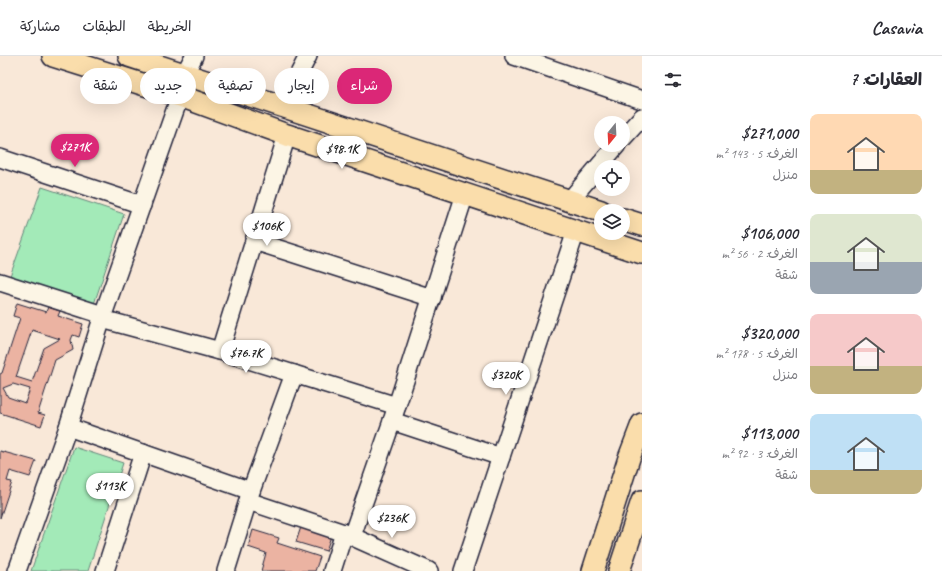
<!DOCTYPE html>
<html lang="ar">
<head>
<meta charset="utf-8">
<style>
	body { margin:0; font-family:Caveat,"Playpen Sans Arabic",sans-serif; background:#f2f2f3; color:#2b2b33; direction:rtl; height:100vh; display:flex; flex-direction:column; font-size:15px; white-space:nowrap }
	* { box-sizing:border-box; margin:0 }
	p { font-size:13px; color:#7c7c81 }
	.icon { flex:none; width:22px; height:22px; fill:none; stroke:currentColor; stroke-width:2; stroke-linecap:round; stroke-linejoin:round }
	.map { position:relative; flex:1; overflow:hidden; direction:ltr }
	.details { display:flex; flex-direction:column; background:#fff; width:300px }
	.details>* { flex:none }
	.guide { position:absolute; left:12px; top:12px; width:380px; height:36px; direction:rtl; display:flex; gap:8px }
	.needle { width:26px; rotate:198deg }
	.buttons { position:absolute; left:594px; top:60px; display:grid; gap:8px }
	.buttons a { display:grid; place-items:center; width:36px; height:36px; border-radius:50%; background:#fff; box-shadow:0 4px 16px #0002; font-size:20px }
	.price { position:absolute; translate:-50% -34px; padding:0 9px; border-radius:14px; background:#fff; color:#222; font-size:13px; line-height:26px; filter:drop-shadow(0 1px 2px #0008) }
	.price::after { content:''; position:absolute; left:50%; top:24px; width:12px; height:9px; margin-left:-6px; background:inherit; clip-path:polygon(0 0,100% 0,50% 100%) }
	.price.on { background:#db2777; color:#fff }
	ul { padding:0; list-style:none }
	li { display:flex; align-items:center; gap:12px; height:100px; padding:0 20px }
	li span { display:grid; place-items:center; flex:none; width:112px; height:80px; border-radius:8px; color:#555 }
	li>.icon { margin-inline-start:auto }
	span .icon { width:48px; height:48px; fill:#fffc; stroke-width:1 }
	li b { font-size:17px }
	h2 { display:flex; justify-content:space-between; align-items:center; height:48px; padding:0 20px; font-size:17px }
	.chip { padding:0 14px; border-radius:18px; background:#fff; box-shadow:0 4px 16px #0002; font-size:14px; line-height:36px }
	.chip.on { background:#db2777; color:#fff }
	header { display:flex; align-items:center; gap:24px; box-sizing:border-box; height:56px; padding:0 20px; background:#fff; border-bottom:1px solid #e1e1e2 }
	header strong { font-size:19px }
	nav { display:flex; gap:22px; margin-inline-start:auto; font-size:14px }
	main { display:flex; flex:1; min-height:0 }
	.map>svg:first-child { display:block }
</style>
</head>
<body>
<header>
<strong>Casavia</strong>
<nav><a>الخريطة</a><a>الطبقات</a><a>مشاركة</a></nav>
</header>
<main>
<section class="details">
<h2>العقارات: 7<svg class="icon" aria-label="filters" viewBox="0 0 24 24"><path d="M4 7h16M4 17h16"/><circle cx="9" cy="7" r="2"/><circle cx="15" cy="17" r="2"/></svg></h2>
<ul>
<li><span style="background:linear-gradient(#ffd9b3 70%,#c2b280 0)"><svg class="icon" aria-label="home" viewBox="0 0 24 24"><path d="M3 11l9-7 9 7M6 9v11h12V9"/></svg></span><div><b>$271,000</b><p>الغرف: 5 · 143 m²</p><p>منزل</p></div></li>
<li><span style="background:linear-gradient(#dfe7d0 60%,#9aa5b1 0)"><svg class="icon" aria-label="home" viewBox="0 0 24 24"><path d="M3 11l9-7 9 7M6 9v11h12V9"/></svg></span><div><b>$106,000</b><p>الغرف: 2 · 56 m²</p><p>شقة</p></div></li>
<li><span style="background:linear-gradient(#f6c9c9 65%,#c2b280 0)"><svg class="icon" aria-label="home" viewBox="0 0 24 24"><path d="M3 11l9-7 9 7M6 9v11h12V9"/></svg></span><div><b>$320,000</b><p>الغرف: 5 · 178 m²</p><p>منزل</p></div></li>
<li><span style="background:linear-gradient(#bfe0f5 70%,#c2b280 0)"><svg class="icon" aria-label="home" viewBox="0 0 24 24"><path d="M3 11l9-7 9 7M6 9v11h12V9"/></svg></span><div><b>$113,000</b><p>الغرف: 3 · 92 m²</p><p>شقة</p></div></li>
</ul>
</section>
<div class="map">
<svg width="642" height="515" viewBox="0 0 642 515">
	<rect width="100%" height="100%" fill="#f9e8d8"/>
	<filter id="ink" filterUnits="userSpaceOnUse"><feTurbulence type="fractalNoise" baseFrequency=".025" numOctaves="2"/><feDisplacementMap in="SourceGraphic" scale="8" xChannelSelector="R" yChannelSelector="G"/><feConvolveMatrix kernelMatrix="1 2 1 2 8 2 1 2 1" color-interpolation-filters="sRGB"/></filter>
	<g filter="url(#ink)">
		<g fill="#a3eab8" stroke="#62867a">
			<polygon points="42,131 124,158 94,248 10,220"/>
			<polygon points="74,391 123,407 88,515 31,515"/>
		</g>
		<g fill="#ebb3a2" stroke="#22223b" fill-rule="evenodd">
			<path d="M 17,247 L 46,256 L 48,251 L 60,255 L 58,260 L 83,268 L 79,281 L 73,279 L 71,284 L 73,294 L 55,304 L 38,357 L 45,359 L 41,370 L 0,357 L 0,318 L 2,317 L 20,262 L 13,260 ZM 32,274 L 60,283 L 44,292 L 32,326 L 16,321 ZM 13,328 L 30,333 L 25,347 L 8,341 L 3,332 Z"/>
			<polygon points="0,395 36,405 30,421 10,415 7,425 12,426 0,462"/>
			<polygon points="301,471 331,480 326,495 296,486"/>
			<polygon points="253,474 279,482 277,487 320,501 315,515 261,515 266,497 248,491"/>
		</g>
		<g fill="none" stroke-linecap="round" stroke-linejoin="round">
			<defs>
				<g id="minor">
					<polyline points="514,0 642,44"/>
					<polyline points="184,19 194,0"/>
					<polyline points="282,51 308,0"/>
					<polyline points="623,82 642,61"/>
					<polyline points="0,102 142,149"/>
					<polyline points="569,145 617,89"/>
					<polyline points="254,185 432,242"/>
					<polyline points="0,226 103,259"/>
					<polyline points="102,263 220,295 294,318 397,350"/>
					<polyline points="220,295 287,79"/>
					<polyline points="392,365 501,401"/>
					<polyline points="68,371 251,435"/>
					<polyline points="248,445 344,477 429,515"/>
					<polyline points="352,480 392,365 465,138"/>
					<polyline points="17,515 68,371 103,259 180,40"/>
					<polyline points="105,515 143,397"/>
					<polyline points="226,515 251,435 294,318"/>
					<polyline points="332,515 344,477"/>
					<polyline points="463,515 576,175"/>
				</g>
				<g id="major">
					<polyline points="53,0 180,40 287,79 642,197"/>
					<polyline points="129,0 601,155"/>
					<polyline points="623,163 642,169"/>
					<polyline points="593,515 629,402 642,368"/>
					<polyline points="619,515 642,445"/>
				</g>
			</defs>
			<use href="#minor" stroke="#22223b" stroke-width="20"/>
			<use href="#major" stroke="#22223b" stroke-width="24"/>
			<use href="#minor" stroke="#fcf5e5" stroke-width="17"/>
			<use href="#major" stroke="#faddab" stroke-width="21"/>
		</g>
	</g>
</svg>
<div class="buttons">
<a><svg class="needle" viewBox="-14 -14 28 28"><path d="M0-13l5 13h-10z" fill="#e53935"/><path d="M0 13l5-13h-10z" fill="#7c7c81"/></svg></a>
<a><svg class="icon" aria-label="locate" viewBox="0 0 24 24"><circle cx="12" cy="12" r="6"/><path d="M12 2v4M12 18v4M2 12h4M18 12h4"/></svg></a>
<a><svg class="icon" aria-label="layers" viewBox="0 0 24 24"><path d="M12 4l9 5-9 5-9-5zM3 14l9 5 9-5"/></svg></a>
</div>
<b class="price on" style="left:75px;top:112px">$271K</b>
<b class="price" style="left:342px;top:114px">$98.1K</b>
<b class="price" style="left:267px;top:191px">$106K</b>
<b class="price" style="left:246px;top:318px">$76.7K</b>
<b class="price" style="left:506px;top:340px">$320K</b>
<b class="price" style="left:110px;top:451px">$113K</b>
<b class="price" style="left:392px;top:483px">$236K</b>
<div class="guide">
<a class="chip on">شراء</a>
<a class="chip">إيجار</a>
<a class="chip">تصفية</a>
<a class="chip">جديد</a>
<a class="chip">شقة</a>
</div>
</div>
</main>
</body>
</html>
